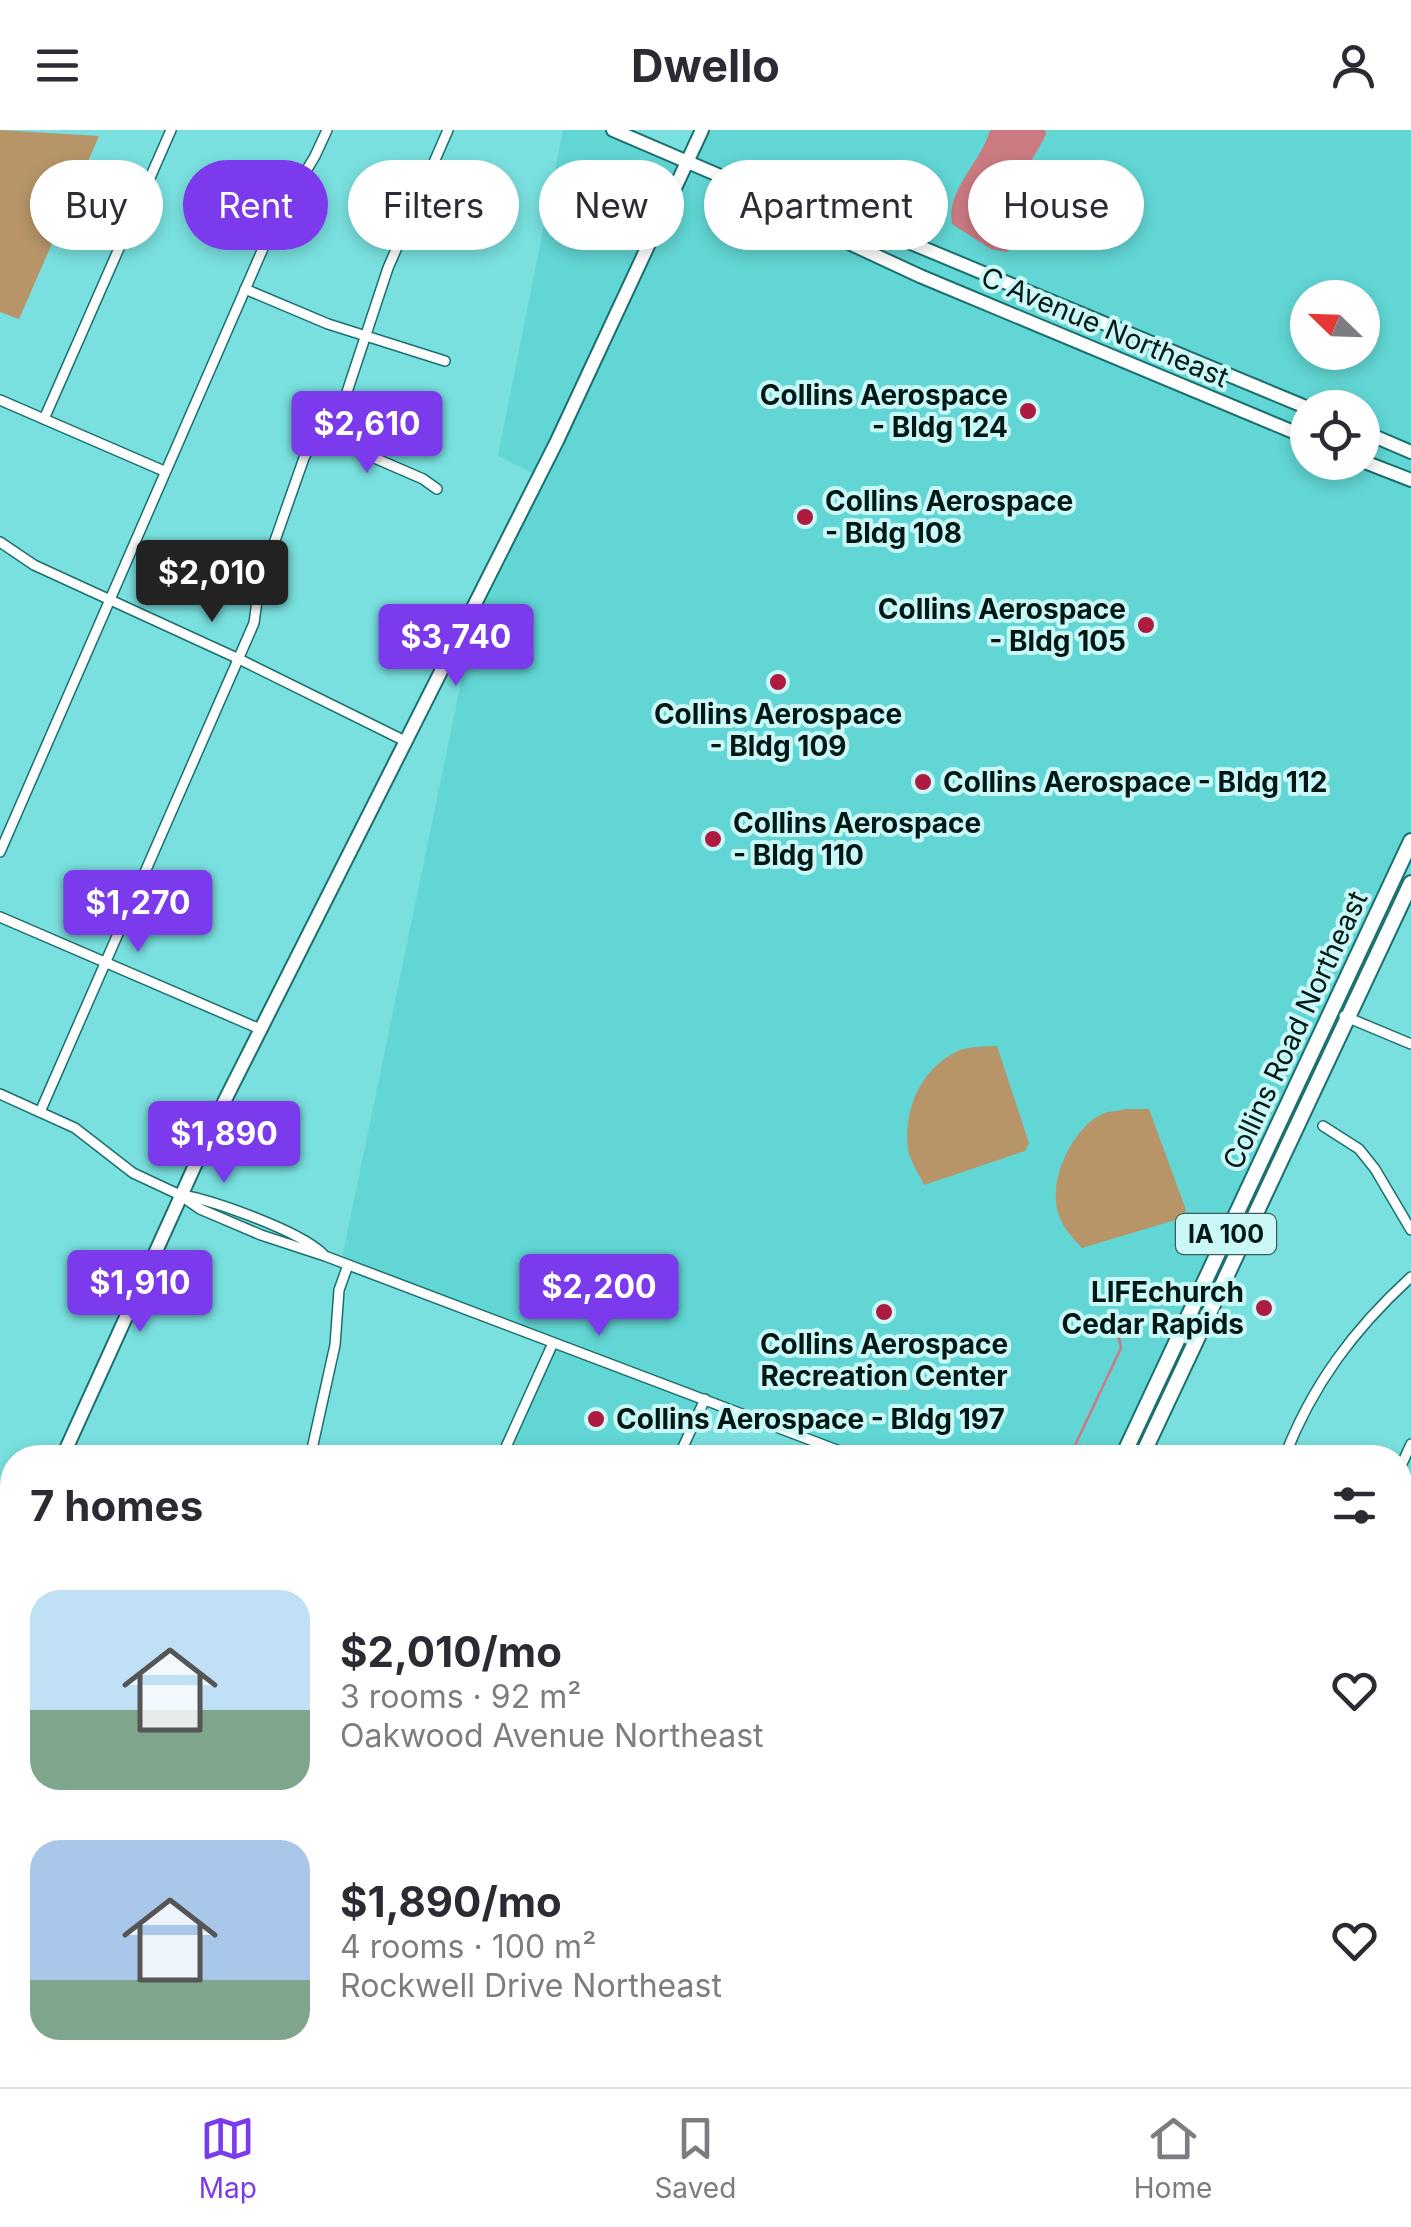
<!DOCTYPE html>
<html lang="en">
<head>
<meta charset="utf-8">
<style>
	body { margin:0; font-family:Inter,sans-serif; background:#f7f7f7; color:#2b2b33; height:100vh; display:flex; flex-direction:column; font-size:38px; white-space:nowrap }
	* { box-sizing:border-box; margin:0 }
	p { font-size:32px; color:#7c7c81 }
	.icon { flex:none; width:55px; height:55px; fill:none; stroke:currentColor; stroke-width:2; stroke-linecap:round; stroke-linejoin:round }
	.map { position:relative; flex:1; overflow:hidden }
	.sheet { position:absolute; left:0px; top:1315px; width:1412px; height:642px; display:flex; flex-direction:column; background:#fff; border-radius:40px 40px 0 0; box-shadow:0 5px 15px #0003 }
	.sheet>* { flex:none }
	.hud { position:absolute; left:30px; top:30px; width:1352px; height:90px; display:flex; gap:20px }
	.needle { width:65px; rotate:293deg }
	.buttons { position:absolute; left:1290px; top:150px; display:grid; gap:20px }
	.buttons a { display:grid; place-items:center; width:90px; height:90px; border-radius:50%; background:#fff; box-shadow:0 5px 15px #0003; font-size:50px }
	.price { position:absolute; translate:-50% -85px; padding:0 22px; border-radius:10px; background:#7c3aed; color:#fff; font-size:32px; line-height:65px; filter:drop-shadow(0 2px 5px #0008) }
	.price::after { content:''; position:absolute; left:50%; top:60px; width:30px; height:22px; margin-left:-15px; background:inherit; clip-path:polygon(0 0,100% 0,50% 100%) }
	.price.on { background:#222; color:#fff }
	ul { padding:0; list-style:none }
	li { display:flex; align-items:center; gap:30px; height:250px; padding:0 30px }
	li span { display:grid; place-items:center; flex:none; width:280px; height:200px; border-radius:30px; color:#555 }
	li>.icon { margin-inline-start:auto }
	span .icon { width:120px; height:120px; fill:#fffc; stroke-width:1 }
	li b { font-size:42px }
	h2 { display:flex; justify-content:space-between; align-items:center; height:120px; padding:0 30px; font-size:42px }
	.tag { padding:0 35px; border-radius:45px; background:#fff; box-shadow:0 5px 15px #0003; font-size:35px; line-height:90px }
	.tag.on { background:#7c3aed; color:#fff }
	header { display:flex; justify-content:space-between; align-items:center; height:130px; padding:0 30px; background:#fff; font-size:45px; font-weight:700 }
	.tabs { display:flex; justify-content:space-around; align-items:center; height:140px; border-top:2px solid #e1e1e2; background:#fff; font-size:28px; color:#7c7c81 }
	.tabs a { display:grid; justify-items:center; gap:5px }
	.tabs .on { color:#7c3aed }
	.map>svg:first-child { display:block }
</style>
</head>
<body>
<header><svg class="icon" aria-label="menu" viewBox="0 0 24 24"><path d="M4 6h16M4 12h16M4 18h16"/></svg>Dwello<svg class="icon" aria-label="person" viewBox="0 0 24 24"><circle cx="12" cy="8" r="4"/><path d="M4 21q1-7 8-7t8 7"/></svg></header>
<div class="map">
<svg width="1411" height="1957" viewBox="0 0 1411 1957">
	<rect width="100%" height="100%" fill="#79e0df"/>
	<g fill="#61d6d4" fill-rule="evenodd">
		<path d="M 563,0 L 613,0 L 686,32 L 702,0 L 1411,0 L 1411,711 L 1122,1327 L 858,1327 L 705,1269 L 678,1327 L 501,1327 L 552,1213 L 341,1133 L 478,470 L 538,346 L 498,326 ZM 1308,168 L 1362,168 L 1362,222 L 1308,222 ZM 1308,278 L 1362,278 L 1362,332 L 1308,332 Z"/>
		<polygon points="1400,1485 1411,1489 1411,1957 1359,1957 1364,1945 1400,1945"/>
	</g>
	<g fill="#b79569">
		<polygon points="0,0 99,6 19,189 0,182"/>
		<path d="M 997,916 L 1029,1013 L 1025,1021 L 924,1055 C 919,1044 910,1031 908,1019 C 903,980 921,938 958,921 C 969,916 985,917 997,916 Z"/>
		<path d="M 1125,979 L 1149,979 L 1186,1080 L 1182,1088 L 1082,1118 C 1071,1106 1061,1096 1057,1079 C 1050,1047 1072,999 1102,984 C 1108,981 1118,981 1125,979 Z"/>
		<polygon points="867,1945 1138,1945 1161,1957 861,1957"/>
		<polygon points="1203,1945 1364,1945 1359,1957 1198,1957"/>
	</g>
	<path fill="#cb7a82" d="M 990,0 L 1045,0 L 1046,4 C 1036,26 1018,47 1014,71 C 1009,94 1032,102 1007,122 L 991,119 L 952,94 C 946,59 981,33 990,0 Z"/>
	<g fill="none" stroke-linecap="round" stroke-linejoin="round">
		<g stroke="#cb7a82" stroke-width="2.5">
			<polyline points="1069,1328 1121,1218 1117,1199"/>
			<polyline points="1293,1957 1295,1945"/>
		</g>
		<defs>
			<g id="minor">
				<polyline points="245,159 328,194 445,231"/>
				<polyline points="0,270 164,341"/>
				<polyline points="44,289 171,0"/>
				<polyline points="317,303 423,349 437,359"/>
				<polyline points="0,412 34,435 239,529 405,611"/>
				<polyline points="0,722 271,100 315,26 327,0"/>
				<polyline points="0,787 260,899"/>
				<polyline points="1344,886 1411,914"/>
				<polyline points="0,964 75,998 133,1043 180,1065 200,1079 261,1105 325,1126 858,1328"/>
				<polyline points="40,982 254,493 259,456 304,328 317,303 345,268 388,138 448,0"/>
				<polyline points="1323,996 1359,1019 1375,1039 1411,1100"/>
				<path d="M 182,1065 C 215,1071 300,1101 323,1124"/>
				<polyline points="1161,1324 1170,1328"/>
				<polyline points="310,1328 335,1215 339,1160 348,1135"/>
				<polyline points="501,1328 553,1213"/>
				<polyline points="678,1328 705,1269"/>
				<path d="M 1284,1328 C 1312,1255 1354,1199 1411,1147"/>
				<polyline points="1400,1338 1411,1314"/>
				<polyline points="1400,1423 1411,1427"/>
				<polyline points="0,1707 12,1713"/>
				<polyline points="0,1809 12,1781"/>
				<polyline points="0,1875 12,1881"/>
				<polyline points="810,1945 839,1957"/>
				<polyline points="1146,1951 1161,1957"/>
				<polyline points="59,1957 61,1945"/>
				<polyline points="572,1957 577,1945"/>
			</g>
			<g id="secondary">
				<polyline points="613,0 725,48 780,81 920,146 1308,308"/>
				<polyline points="737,51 784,65 899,108 1308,278"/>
				<polyline points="1362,301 1411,322"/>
				<polyline points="1362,331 1411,350"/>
				<polyline points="62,1328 221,978 557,311 702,0"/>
				<polyline points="0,1469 12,1441"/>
			</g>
			<g id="trunk">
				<polyline points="1122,1328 1411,711"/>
				<polyline points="1141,1328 1411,753"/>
				<polyline points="840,1957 846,1945"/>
				<polyline points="861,1957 867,1945"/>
			</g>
		</defs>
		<use href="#minor" stroke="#1a706f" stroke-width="12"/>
		<use href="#secondary" stroke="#1a706f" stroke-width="16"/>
		<use href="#trunk" stroke="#1a706f" stroke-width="18"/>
		<use href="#minor" stroke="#fff" stroke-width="9"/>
		<use href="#secondary" stroke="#fff" stroke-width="12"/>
		<use href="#trunk" stroke="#fff" stroke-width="14"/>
	</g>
	<g fill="#ae1a40" stroke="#c9f8f6" stroke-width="4">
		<circle cx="1028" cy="281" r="10"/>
		<circle cx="805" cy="387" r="10"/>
		<circle cx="1146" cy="495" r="10"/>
		<circle cx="778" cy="552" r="10"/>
		<circle cx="923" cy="652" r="10"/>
		<circle cx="713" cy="709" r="10"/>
		<circle cx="1264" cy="1178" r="10"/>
		<circle cx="884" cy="1182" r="10"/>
		<circle cx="596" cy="1289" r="10"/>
	</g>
	<g text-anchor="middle" stroke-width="8" stroke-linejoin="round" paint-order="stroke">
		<rect fill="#c9f8f6" stroke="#3e5b5a" stroke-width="2.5" x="1176" y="1084" width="100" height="40" rx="8"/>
		<g font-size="25" font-weight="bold" fill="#021817">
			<text x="1226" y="1113">IA 100</text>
		</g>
		<g font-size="28" fill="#021817" stroke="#c9f8f6">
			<text transform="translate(1105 197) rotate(23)" y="10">C Avenue Northeast</text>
			<text transform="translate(1295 900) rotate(-65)" y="10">Collins Road Northeast</text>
		</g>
		<g font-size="28" font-weight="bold" fill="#021817" stroke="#c9f8f6" text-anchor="start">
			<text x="1008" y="275" text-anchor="end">Collins Aerospace<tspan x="1008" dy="32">- Bldg 124</tspan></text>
			<text x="825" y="381">Collins Aerospace<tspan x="825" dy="32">- Bldg 108</tspan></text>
			<text x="1126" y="489" text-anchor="end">Collins Aerospace<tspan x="1126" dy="32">- Bldg 105</tspan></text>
			<text x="778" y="594" text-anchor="middle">Collins Aerospace<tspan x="778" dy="32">- Bldg 109</tspan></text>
			<text x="943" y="662">Collins Aerospace - Bldg 112</text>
			<text x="733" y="703">Collins Aerospace<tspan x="733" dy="32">- Bldg 110</tspan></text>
			<text x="1244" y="1172" text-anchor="end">LIFEchurch<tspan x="1244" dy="32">Cedar Rapids</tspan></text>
			<text x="884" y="1224" text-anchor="middle">Collins Aerospace<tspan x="884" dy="32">Recreation Center</tspan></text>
			<text x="616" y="1299">Collins Aerospace - Bldg 197</text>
		</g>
	</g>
</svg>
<div class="buttons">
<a><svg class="needle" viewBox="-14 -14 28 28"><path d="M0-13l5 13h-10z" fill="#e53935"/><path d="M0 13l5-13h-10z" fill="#7c7c81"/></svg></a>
<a><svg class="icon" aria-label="locate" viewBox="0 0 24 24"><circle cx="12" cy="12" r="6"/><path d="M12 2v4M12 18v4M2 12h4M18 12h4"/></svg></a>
</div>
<b class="price" style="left:367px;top:346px">$2,610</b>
<b class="price on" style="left:212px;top:495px">$2,010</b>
<b class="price" style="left:456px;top:559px">$3,740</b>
<b class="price" style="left:138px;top:825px">$1,270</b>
<b class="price" style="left:224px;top:1056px">$1,890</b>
<b class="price" style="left:140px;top:1205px">$1,910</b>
<b class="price" style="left:599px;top:1209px">$2,200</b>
<div class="hud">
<a class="tag">Buy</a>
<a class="tag on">Rent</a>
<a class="tag">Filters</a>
<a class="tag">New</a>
<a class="tag">Apartment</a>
<a class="tag">House</a>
</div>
<section class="sheet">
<h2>7 homes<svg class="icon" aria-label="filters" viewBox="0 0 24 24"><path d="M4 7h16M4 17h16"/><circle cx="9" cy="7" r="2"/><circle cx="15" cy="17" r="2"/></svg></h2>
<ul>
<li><span style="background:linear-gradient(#bfe0f5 60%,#7fa58c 0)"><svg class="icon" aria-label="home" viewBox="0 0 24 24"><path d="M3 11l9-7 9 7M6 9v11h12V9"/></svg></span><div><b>$2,010/mo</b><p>3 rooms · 92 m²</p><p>Oakwood Avenue Northeast</p></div><svg class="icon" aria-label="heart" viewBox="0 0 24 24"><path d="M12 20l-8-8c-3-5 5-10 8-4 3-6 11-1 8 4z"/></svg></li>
<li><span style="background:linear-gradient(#a9c7e8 70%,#7fa58c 0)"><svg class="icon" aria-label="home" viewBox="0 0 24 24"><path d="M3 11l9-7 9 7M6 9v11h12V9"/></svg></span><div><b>$1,890/mo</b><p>4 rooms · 100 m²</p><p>Rockwell Drive Northeast</p></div><svg class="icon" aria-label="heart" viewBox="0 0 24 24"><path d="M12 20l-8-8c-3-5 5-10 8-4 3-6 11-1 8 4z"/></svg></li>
</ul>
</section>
</div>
<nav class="tabs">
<a class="on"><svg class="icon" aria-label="map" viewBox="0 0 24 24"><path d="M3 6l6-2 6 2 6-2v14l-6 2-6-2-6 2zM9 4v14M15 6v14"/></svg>Map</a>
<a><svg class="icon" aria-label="saved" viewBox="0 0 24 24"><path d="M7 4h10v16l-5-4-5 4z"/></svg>Saved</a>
<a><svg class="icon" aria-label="home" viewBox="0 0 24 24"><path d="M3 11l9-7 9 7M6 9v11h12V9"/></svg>Home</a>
</nav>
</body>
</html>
